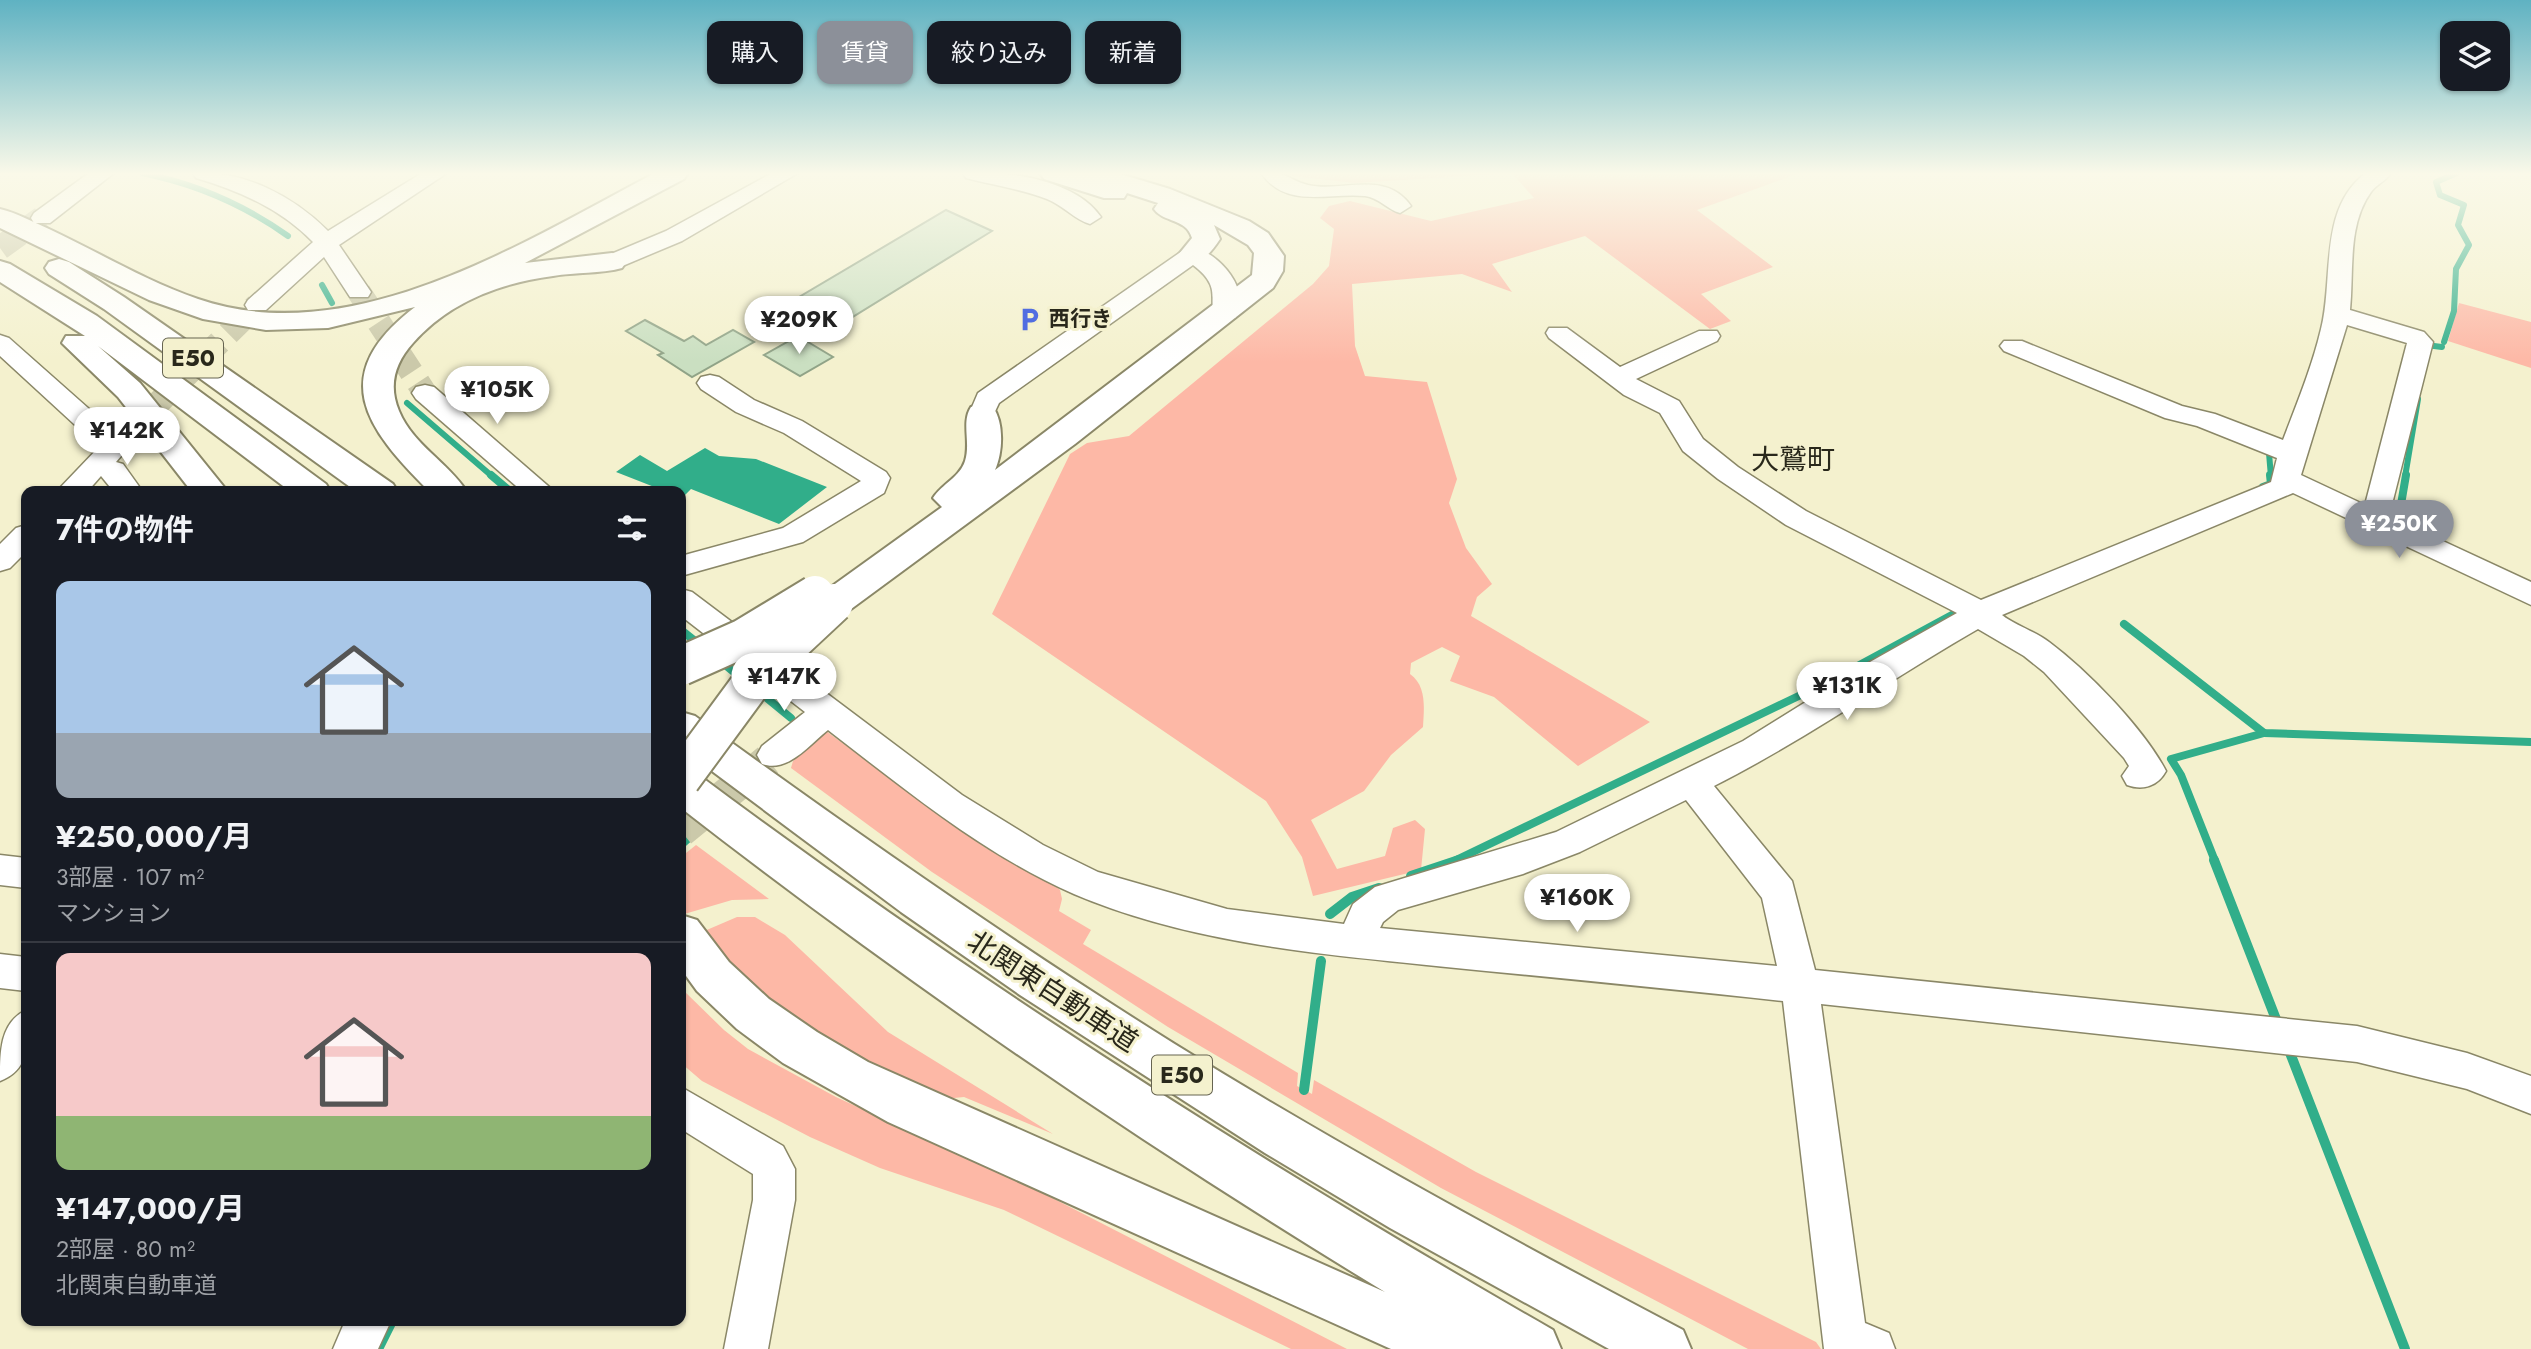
<!DOCTYPE html>
<html lang="ja">
<head>
<meta charset="utf-8">
<style>
	body { margin:0; font-family:Jost,"Noto Sans JP",sans-serif; background:#20242c; color:#f1f3f6; height:100vh; display:flex; flex-direction:column; font-size:26px; white-space:nowrap }
	* { box-sizing:border-box; margin:0 }
	p { font-size:23px; color:#9ea1a6 }
	.icon { flex:none; width:38px; height:38px; fill:none; stroke:currentColor; stroke-width:2; stroke-linecap:round; stroke-linejoin:round }
	.map { position:relative; flex:1; overflow:hidden }
	.panel { position:absolute; left:21px; top:486px; width:665px; height:840px; display:flex; flex-direction:column; background:#171b24; border-radius:14px; box-shadow:0 2px 5px #0004 }
	.panel>* { flex:none }
	.guide { position:absolute; left:707px; top:21px; width:665px; height:63px; display:flex; gap:14px }
	.controls { position:absolute; left:2440px; top:21px; display:grid; gap:14px }
	.controls a { display:grid; place-items:center; width:70px; height:70px; border-radius:14px; background:#171b24; box-shadow:0 2px 5px #0004; font-size:35px }
	.price { position:absolute; translate:-50% -60px; padding:0 16px; border-radius:24px; background:#fff; color:#222; font-size:23px; line-height:46px; filter:drop-shadow(0 2px 4px #0008) }
	.price::after { content:''; position:absolute; left:50%; top:42px; width:21px; height:16px; margin-left:-10px; background:inherit; clip-path:polygon(0 0,100% 0,50% 100%) }
	.price.active { background:#8c9099; color:#fff }
	ul { padding:0; list-style:none }
	li { display:grid; align-content:center; gap:14px; height:371px; padding:0 35px }
	li+li { border-top:2px solid #363941 }
	li span { display:grid; place-items:center; height:217px; border-radius:14px; color:#555 }
	li>.icon { margin-inline-start:auto }
	span .icon { width:126px; height:126px; fill:#fffc; stroke-width:1 }
	li b { font-size:30px }
	h2 { display:flex; justify-content:space-between; align-items:center; height:84px; padding:0 35px; font-size:30px }
	.pill { padding:0 24px; border-radius:14px; background:#171b24; box-shadow:0 2px 5px #0004; font-size:24px; line-height:63px }
	.pill.active { background:#8c9099; color:#fff }
	.map>svg:first-child { display:block }
</style>
</head>
<body>
<div class="map">
<svg width="2531" height="1349" viewBox="0 0 2531 1349">
	<rect width="100%" height="100%" fill="#f4f1ce"/>
	<g fill="#fdb8a6">
		<path d="M 1289,173 L 1800,173 L 1697,210 L 1773,267 L 1701,294 L 1731,321 L 1710,329 L 1585,236 L 1492,264 L 1512,292 L 1462,274 L 1352,284 L 1355,346 L 1365,376 L 1427,382 L 1457,479 L 1449,503 L 1466,548 L 1492,584 L 1477,597 L 1471,616 L 1650,722 L 1578,766 L 1494,697 L 1450,681 L 1460,656 L 1442,647 L 1411,663 L 1410,674 C 1427,686 1424,708 1423,727 L 1391,755 L 1364,791 L 1311,820 L 1337,869 L 1385,856 L 1393,828 L 1415,820 L 1425,829 L 1421,870 L 1313,896 L 1302,857 L 1266,801 L 992,614 L 1070,454 L 1087,443 L 1129,436 L 1313,284 L 1329,266 L 1334,229 L 1320,218 L 1329,206 L 1350,201 L 1431,221 L 1534,198 L 1512,173 L 1355,183 L 1292,176 Z"/>
		<polygon points="2459,303 2531,322 2531,368 2448,341"/>
		<polygon points="826,731 986,848 1051,881 1060,890 1062,899 1059,911 1091,930 1083,944 1298,1073 1297,1086 1312,1094 1314,1080 1476,1172 1816,1342 1821,1349 1748,1349 1441,1188 1168,1027 932,872 791,768 793,761"/>
		<polygon points="696,845 769,899 732,900 681,915 681,857"/>
		<polygon points="737,917 755,917 785,935 888,1032 1053,1134 964,1097 943,1099 850,1056 798,1025 708,946 681,962 681,941"/>
		<polygon points="681,988 724,1030 748,1049 836,1097 1023,1183 1347,1349 1291,1349 1004,1210 880,1168 810,1137 702,1081 681,1063"/>
	</g>
	<polygon fill="#31ae8a" points="705,448 719,456 756,459 827,487 779,524 691,489 682,498 681,492 667,492 616,472 640,455 667,471"/>
	<g fill="none" stroke-linecap="round" stroke-linejoin="round">
		<g stroke="#31ae8a" stroke-width="6">
			<path d="M 142,173 C 197,184 243,204 288,236"/>
			<polyline points="322,285 332,303"/>
			<polyline points="2444,342 2454,311 2456,269 2469,245 2458,225 2464,205 2440,195 2436,182 2457,173"/>
			<polyline points="2426,345 2442,347"/>
			<polyline points="407,403 493,477"/>
			<polyline points="2269,453 2271,477"/>
			<polyline points="2405,477 2418,399"/>
		</g>
		<g stroke="#31ae8a" stroke-width="8">
			<polyline points="491,475 511,492"/>
			<polyline points="2263,487 2271,484 2270,475"/>
			<polyline points="2398,522 2406,475"/>
			<polyline points="2124,624 2264,733 2531,742"/>
			<polyline points="681,630 700,645"/>
			<polyline points="719,660 741,678"/>
			<polyline points="757,690 791,718"/>
			<polyline points="681,845 690,837"/>
			<polyline points="1454,861 1830,681 1963,609"/>
			<polyline points="2215,861 2181,775 2171,759 2264,733"/>
		</g>
		<g stroke="#31ae8a" stroke-width="10">
			<polyline points="2214,860 2279,1027"/>
			<polyline points="1411,876 1459,860"/>
			<polyline points="1330,914 1352,897 1379,888"/>
			<polyline points="2287,1045 2405,1349"/>
			<polyline points="1304,1090 1321,961"/>
			<polyline points="378,1349 392,1321"/>
		</g>
	</g>
	<g fill="#cadfc1" stroke="#90a387" stroke-width="2">
		<polygon points="946,210 992,231 838,326 794,300"/>
		<polygon points="645,320 684,341 693,336 706,345 733,330 754,342 692,377 658,355 663,353 626,331"/>
		<polygon points="798,336 833,357 800,376 764,355"/>
	</g>
	<g fill="none" stroke-linecap="round" stroke-linejoin="round">
		<g stroke="#cbc9aa" stroke-width="24" stroke-dasharray="24 12" stroke-linecap="butt">
			<polyline points="0,248 42,218"/>
			<polyline points="359,292 425,393"/>
			<polyline points="126,435 257,305"/>
		</g>
		<polyline stroke="#cbc9aa" stroke-width="32" stroke-dasharray="32 16" stroke-linecap="butt" points="681,831 768,760"/>
		<defs>
			<g id="minor">
				<polygon points="89,173 114,173 50,223 34,223 31,218 34,213"/>
				<path d="M 193,173 C 244,170 293,196 328,231 L 422,173 L 447,173 L 339,245 L 371,292 L 368,297 L 350,297 L 324,257 L 266,310 L 248,310 L 245,305 L 248,300 L 313,242 C 281,209 240,191 196,178 Z"/>
				<polygon points="772,173 798,173 682,241 620,267 604,267 600,262 604,257 666,231"/>
				<path d="M 963,173 C 1006,170 1075,179 1101,217 L 1090,224 C 1075,220 1063,205 1047,199 C 1021,189 993,185 966,178 Z"/>
				<path d="M 1261,173 C 1289,171 1286,179 1308,185 C 1342,193 1385,169 1411,206 L 1400,213 C 1388,210 1378,197 1365,196 C 1329,192 1287,210 1261,173 Z"/>
				<path d="M 2366,173 L 2391,173 C 2386,181 2377,184 2371,192 C 2347,225 2354,272 2350,310 L 2424,332 L 2433,342 L 2389,516 L 2531,582 L 2531,605 L 2293,493 L 2002,615 C 2016,626 2035,631 2049,642 C 2088,671 2144,729 2166,771 C 2158,786 2143,791 2127,785 L 2122,776 L 2129,766 L 2124,758 L 2044,672 L 2024,656 L 1978,629 C 1889,680 1805,740 1714,786 L 1792,881 L 1815,970 L 2357,1026 L 2467,1053 L 2531,1076 L 2531,1114 L 2467,1089 L 2357,1062 L 1821,1004 L 1865,1323 L 1889,1333 L 1895,1349 L 1824,1349 L 1783,1001 C 1671,989 1559,978 1446,967 C 1321,954 1192,944 1074,894 C 983,854 906,790 828,730 C 809,745 788,773 762,764 L 757,755 L 762,746 L 805,712 L 681,616 L 681,589 L 692,592 L 962,795 L 1043,845 L 1098,872 L 1227,909 L 1344,924 L 1353,904 L 1375,887 L 1556,832 L 1743,741 L 1870,662 L 1957,613 L 1786,525 L 1718,479 L 1683,451 L 1660,413 L 1624,395 L 1549,338 L 1546,333 L 1549,328 L 1567,328 L 1620,367 L 1699,331 L 1717,331 L 1720,336 L 1717,341 L 1636,379 L 1679,401 L 1703,439 L 1738,467 L 1806,511 L 1981,600 L 2271,482 L 2277,458 L 2197,426 L 2165,418 L 2004,351 L 2000,346 L 2004,341 L 2022,341 L 2182,406 L 2215,414 L 2283,440 C 2297,403 2312,367 2321,329 C 2334,279 2318,208 2366,173 ZM 2347,325 L 2407,343 L 2365,505 L 2301,475 ZM 1686,800 L 1762,898 L 1777,966 L 1380,928 L 1383,922 L 1398,910 L 1523,874 L 1580,852 Z"/>
				<path d="M 1193,247 C 1219,253 1253,291 1235,318 L 1217,318 C 1205,301 1225,289 1193,265 L 999,403 L 991,420 L 982,422 L 973,420 L 969,414 L 978,393 L 1185,249 Z"/>
				<polygon points="0,335 9,338 114,431 126,426 135,429 139,435 116,462 123,464 143,492 114,492 101,476 87,492 56,492 99,447 0,356"/>
				<polygon points="710,375 719,377 754,400 802,421 886,472 890,478 884,493 803,542 681,576 681,556 783,528 861,481 784,433 736,412 701,389 697,383 701,377"/>
				<polygon points="425,385 434,387 555,492 523,492 416,399 412,393 416,387"/>
				<polygon points="26,525 26,552 10,568 0,571 0,544 16,528"/>
				<polygon points="0,855 26,858 26,888 0,885"/>
				<polygon points="0,954 26,957 26,991 0,988"/>
				<path d="M 26,1010 C 27,1040 32,1069 0,1081 C 0,1051 0,1023 26,1010 Z"/>
				<polygon points="681,1087 783,1146 795,1169 795,1200 768,1349 724,1349 753,1200 753,1174 681,1129"/>
				<polygon points="345,1321 391,1321 378,1349 333,1349"/>
			</g>
			<g id="highway">
				<path d="M 655,173 L 688,173 L 684,179 L 525,263 L 612,253 L 622,256 L 626,262 L 622,268 C 600,274 576,272 553,276 C 500,283 449,302 413,343 C 395,363 388,385 399,411 C 413,445 448,462 467,492 L 430,492 C 365,428 326,375 415,307 L 328,328 L 266,330 L 203,319 L 149,300 L 0,228 L 0,209 C 17,213 33,222 49,229 C 98,252 146,281 198,299 C 352,352 524,242 655,173 Z"/>
				<path d="M 1040,173 L 1117,173 L 1170,189 L 1249,221 L 1268,233 L 1284,256 L 1283,271 L 1273,288 L 1075,444 L 847,612 L 834,616 L 821,612 L 816,603 L 821,594 L 942,507 L 933,498 C 942,484 960,477 965,461 C 971,443 961,422 971,407 L 982,404 L 993,407 C 1004,423 1003,452 995,470 L 1252,275 L 1254,253 L 1248,245 L 1214,225 L 1220,239 C 1210,254 1202,265 1183,260 L 1179,254 L 1192,238 C 1186,218 1164,223 1154,209 L 1158,203 L 1127,193 L 1124,198 L 1104,198 L 1044,179 Z"/>
				<polygon points="59,259 69,262 124,297 393,484 398,492 357,492 104,309 49,274 45,268 49,262"/>
				<polygon points="0,261 10,264 97,316 326,484 331,492 291,492 98,346 140,383 228,492 192,492 118,397 62,343 66,336 85,336 0,282"/>
				<path d="M 681,712 L 695,716 C 851,830 1009,940 1173,1043 C 1339,1146 1510,1239 1683,1330 L 1691,1349 L 1609,1349 L 1390,1228 L 1265,1153 L 1020,995 L 901,912 L 681,748 Z"/>
				<path d="M 681,769 L 696,773 C 970,978 1256,1160 1553,1330 L 1561,1349 L 1391,1349 L 888,1122 L 783,1063 L 737,1029 L 697,991 L 681,969 L 681,915 L 697,920 L 729,962 L 769,999 L 817,1032 L 868,1062 L 1385,1292 C 1141,1144 906,983 681,808 Z"/>
			</g>
		</defs>
		<use href="#minor" stroke="#8a8767" stroke-width="3"/>
		<use href="#highway" stroke="#8a8767" stroke-width="4"/>
		<use href="#minor" fill="#fff" fill-rule="evenodd"/>
		<use href="#highway" fill="#fff" fill-rule="evenodd"/>
		<defs>
			<g id="highway-bridge">
				<polyline points="681,666 744,638 815,595"/>
				<polyline points="681,779 759,673 834,603"/>
			</g>
		</defs>
		<use href="#highway-bridge" stroke="#8a8767" stroke-width="42" stroke-linecap="butt"/>
		<use href="#highway-bridge" stroke="#fff" stroke-width="38"/>
	</g>
	<linearGradient id="sky" x2="0" y2="1"><stop stop-color="#5fb2c2"/><stop offset="0.48" stop-color="#faf9e9"/><stop offset="1" stop-color="#faf9e9" stop-opacity="0"/></linearGradient>
	<rect width="2531" height="362" fill="url(#sky)"/>
	<defs>
		<symbol id="parking-bare" viewBox="-9 -9 18 18"><path d="M-3.5-5.5H1a3.5 3.5 0 0 1 0 7H-1V5.5H-3.5ZM-1-3.4V-.6H.8a1.4 1.4 0 0 0 0-2.8Z" fill="#506de1" stroke="#f4f1ce" stroke-width="2.5" paint-order="stroke"/></symbol>
	</defs>
	<g fill-rule="evenodd">
		<use href="#parking-bare" x="1012" y="302" width="35" height="35"/>
	</g>
	<g text-anchor="middle" stroke-width="6" stroke-linejoin="round" paint-order="stroke">
		<g font-size="21" font-weight="bold" fill="#29281b" stroke="#f4f1ce" text-anchor="start">
			<text x="1049" y="326">西行き</text>
		</g>
		<g fill="#f4f1ce" stroke="#666451" stroke-width="2">
			<rect x="163" y="338.5" width="60" height="39" rx="5"/>
			<rect x="1152" y="1055.5" width="60" height="39" rx="5"/>
		</g>
		<g font-size="23" font-weight="bold" fill="#29281b">
			<text x="193" y="366">E50</text>
			<text x="1182" y="1083">E50</text>
		</g>
		<g font-size="28" fill="#29281b" stroke="#f4f1ce">
			<text x="1793" y="469">大鷲町</text>
		</g>
		<g font-size="28" fill="#29281b" stroke="#f4f1ce">
			<text transform="translate(1053 991) rotate(33)" y="10">北関東自動車道</text>
		</g>
	</g>
</svg>
<div class="controls">
<a><svg class="icon" aria-label="layers" viewBox="0 0 24 24"><path d="M12 4l9 5-9 5-9-5zM3 14l9 5 9-5"/></svg></a>
</div>
<b class="price" style="left:799px;top:356px">¥209K</b>
<b class="price" style="left:497px;top:426px">¥105K</b>
<b class="price" style="left:127px;top:467px">¥142K</b>
<b class="price active" style="left:2399px;top:560px">¥250K</b>
<b class="price" style="left:784px;top:713px">¥147K</b>
<b class="price" style="left:1847px;top:722px">¥131K</b>
<b class="price" style="left:1577px;top:934px">¥160K</b>
<div class="guide">
<a class="pill">購入</a>
<a class="pill active">賃貸</a>
<a class="pill">絞り込み</a>
<a class="pill">新着</a>
</div>
<section class="panel">
<h2>7件の物件<svg class="icon" aria-label="filters" viewBox="0 0 24 24"><path d="M4 7h16M4 17h16"/><circle cx="9" cy="7" r="2"/><circle cx="15" cy="17" r="2"/></svg></h2>
<ul>
<li><span style="background:linear-gradient(#a9c7e8 70%,#9aa5b1 0)"><svg class="icon" aria-label="home" viewBox="0 0 24 24"><path d="M3 11l9-7 9 7M6 9v11h12V9"/></svg></span><div><b>¥250,000/月</b><p>3部屋 · 107 m²</p><p>マンション</p></div></li>
<li><span style="background:linear-gradient(#f6c9c9 75%,#8fb573 0)"><svg class="icon" aria-label="home" viewBox="0 0 24 24"><path d="M3 11l9-7 9 7M6 9v11h12V9"/></svg></span><div><b>¥147,000/月</b><p>2部屋 · 80 m²</p><p>北関東自動車道</p></div></li>
</ul>
</section>
</div>
</body>
</html>
